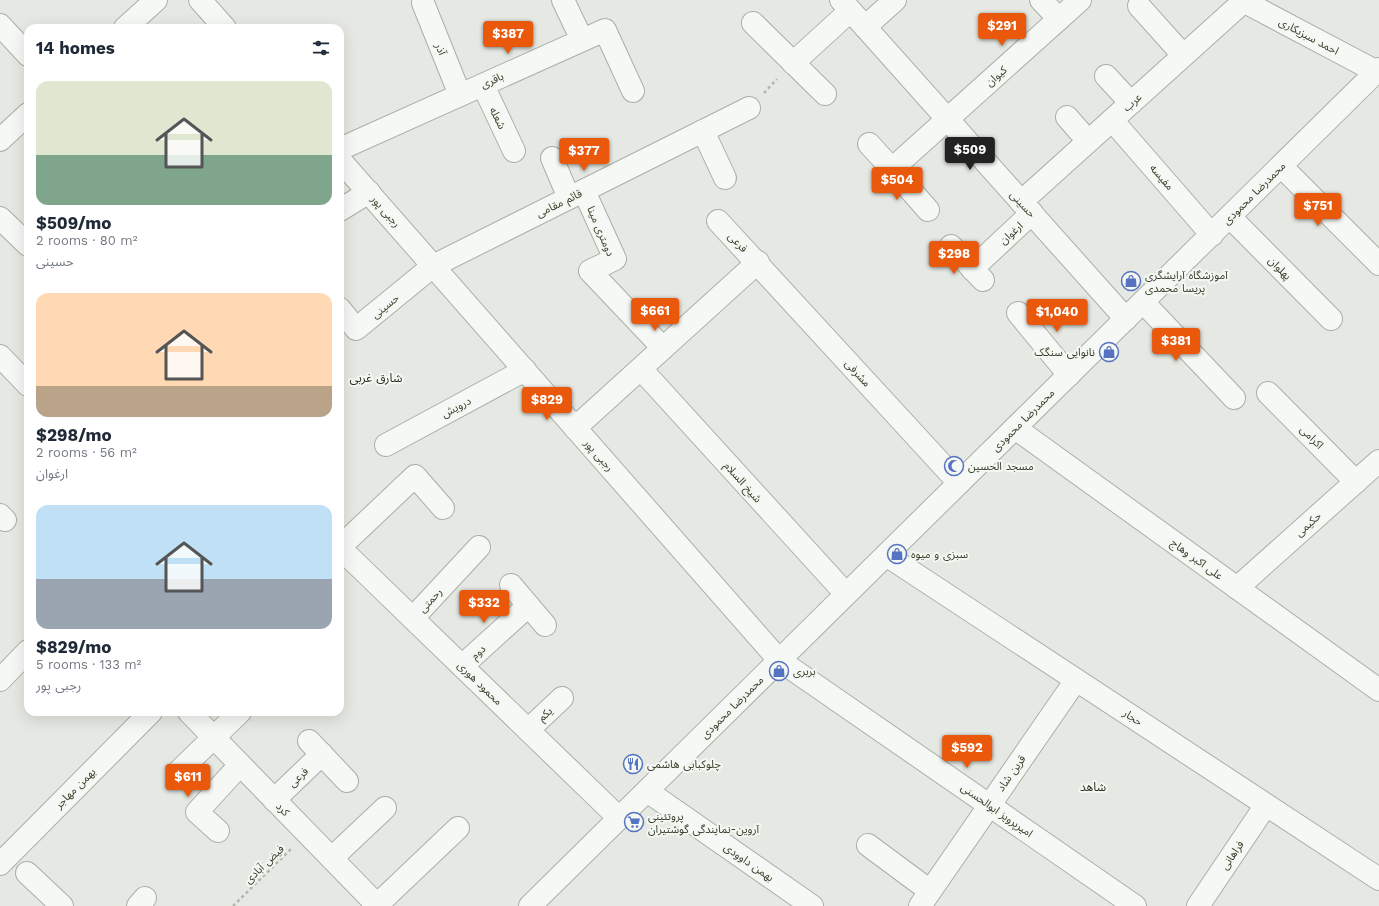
<!DOCTYPE html>
<html lang="en">
<head>
<meta charset="utf-8">
<style>
	body { margin:0; font-family:"Work Sans","Noto Sans Arabic",sans-serif; background:#f2f2f3; color:#1f2937; height:100vh; display:flex; flex-direction:column; font-size:15px; white-space:nowrap }
	* { box-sizing:border-box; margin:0 }
	p { font-size:13px; color:#747a83 }
	.icon { flex:none; width:22px; height:22px; fill:none; stroke:currentColor; stroke-width:2; stroke-linecap:round; stroke-linejoin:round }
	.map { position:relative; flex:1; overflow:hidden }
	.sheet { position:absolute; left:24px; top:24px; width:320px; height:692px; display:flex; flex-direction:column; background:#fff; border-radius:12px; box-shadow:0 4px 16px #0002 }
	.sheet>* { flex:none }
	.price { position:absolute; translate:-50% -34px; padding:0 9px; border-radius:4px; background:#ea580c; color:#fff; font-size:13px; line-height:26px; filter:drop-shadow(0 1px 2px #0008) }
	.price::after { content:''; position:absolute; left:50%; top:24px; width:12px; height:9px; margin-left:-6px; background:inherit; clip-path:polygon(0 0,100% 0,50% 100%) }
	.price.current { background:#222; color:#fff }
	ul { padding:0; list-style:none }
	li { display:grid; align-content:center; gap:8px; height:212px; padding:0 12px }
	li span { display:grid; place-items:center; height:124px; border-radius:12px; color:#555 }
	li>.icon { margin-inline-start:auto }
	span .icon { width:72px; height:72px; fill:#fffc; stroke-width:1 }
	li b { font-size:17px }
	h2 { display:flex; justify-content:space-between; align-items:center; height:48px; padding:0 12px; font-size:17px }
	.map>svg:first-child { display:block }
</style>
</head>
<body>
<div class="map">
<svg width="1379" height="906" viewBox="0 0 1379 906">
	<rect width="100%" height="100%" fill="#e6e9e3"/>
	<g fill="none" stroke-linecap="round" stroke-linejoin="round">
		<defs>
			<g id="street">
				<polyline points="200,0 225,28"/>
				<polyline points="563,0 582,40"/>
				<polyline points="841,0 1126,319"/>
				<polyline points="1041,0 1059,19"/>
				<polyline points="1241,0 1379,73"/>
				<polyline points="423,3 460,95"/>
				<polyline points="1139,6 1183,55"/>
				<polyline points="753,23 825,94"/>
				<polyline points="0,25 28,55"/>
				<polyline points="865,27 895,0"/>
				<polyline points="125,28 156,0"/>
				<polyline points="793,63 850,11"/>
				<polyline points="1106,76 1131,103"/>
				<polyline points="483,85 514,151"/>
				<polyline points="1067,117 1088,141"/>
				<polyline points="1112,120 1212,235"/>
				<polyline points="703,131 725,178"/>
				<polyline points="0,140 28,114"/>
				<polyline points="869,144 892,169 1080,0"/>
				<polyline points="340,149 605,30 633,91"/>
				<polyline points="552,158 569,198"/>
				<polyline points="340,160 779,660 1135,906"/>
				<polyline points="1281,166 1379,264"/>
				<polyline points="892,169 928,210"/>
				<polyline points="584,191 615,259 590,271 663,348"/>
				<polyline points="1021,202 1244,1"/>
				<polyline points="340,210 369,192"/>
				<polyline points="1230,217 1331,319"/>
				<polyline points="0,218 28,245"/>
				<polyline points="718,221 959,483"/>
				<polyline points="951,246 983,280"/>
				<polyline points="972,269 1032,213"/>
				<polyline points="1143,302 1234,398"/>
				<polyline points="340,309 356,329 433,266 749,108"/>
				<polyline points="1018,313 1069,375"/>
				<polyline points="0,356 28,385"/>
				<polyline points="641,369 846,594"/>
				<polyline points="1268,393 1356,482"/>
				<polyline points="575,428 758,262"/>
				<polyline points="1015,428 1379,690"/>
				<polyline points="386,445 525,370"/>
				<polyline points="0,515 5,520"/>
				<polyline points="340,547 415,476 443,508"/>
				<polyline points="340,548 619,818"/>
				<polyline points="886,555 1379,879"/>
				<polyline points="511,585 545,625"/>
				<polyline points="1237,588 1379,461"/>
				<polyline points="413,618 479,547"/>
				<polyline points="462,666 528,606"/>
				<polyline points="0,680 28,651"/>
				<polyline points="189,712 378,906"/>
				<polyline points="528,730 562,698"/>
				<polyline points="309,741 347,781"/>
				<polyline points="178,772 240,712"/>
				<polyline points="647,791 812,906"/>
				<polyline points="274,800 322,754"/>
				<polyline points="218,831 197,812 240,765"/>
				<polyline points="868,845 930,891"/>
				<polyline points="332,858 385,808"/>
				<polyline points="0,864 151,712"/>
				<polyline points="27,873 62,906"/>
				<polyline points="377,905 458,828"/>
				<polyline points="138,906 145,898"/>
				<polyline points="530,906 1379,69"/>
				<polyline points="920,906 1076,680"/>
				<polyline points="1198,906 1266,805"/>
			</g>
		</defs>
		<use href="#street" stroke="#aab0a5" stroke-width="24"/>
		<g stroke="#b1b6ad" stroke-width="2.5" stroke-dasharray="3 3" stroke-linecap="butt">
			<polyline points="764,93 777,79"/>
			<polyline points="233,906 291,849"/>
		</g>
		<use href="#street" stroke="#f6f8f5" stroke-width="22"/>
	</g>
	<defs>
		<symbol id="shop-ring" viewBox="-11 -11 22 22"><circle r="9.5" fill="#f5f7f2" stroke="#5573c0" stroke-width="1.5"/><path d="M-5-2.5h2.3a2.7 3.5 0 0 1 5.4 0H5L5.5 6h-11ZM-1.5-2.5h3a1.5 2.3 0 0 0-3 0Z" fill="#5573c0"/></symbol>
		<symbol id="mosque-ring" viewBox="-11 -11 22 22"><circle r="9.5" fill="#f5f7f2" stroke="#5573c0" stroke-width="1.5"/><path d="M3.5-4.9A6 6 0 1 0 3.5 4.9A5 5 0 1 1 3.5-4.9Z" fill="#5573c0"/></symbol>
		<symbol id="restaurant-ring" viewBox="-11 -11 22 22"><circle r="9.5" fill="#f5f7f2" stroke="#5573c0" stroke-width="1.5"/><path d="M-5-6h1v4h1v-4h1v4h1v-4h1v5L-1.5 .5V6h-2V.5L-5-1ZM5-6V6H3V1.5H1.5Q1.5-4 5-6Z" fill="#5573c0"/></symbol>
		<symbol id="supermarket-ring" viewBox="-11 -11 22 22"><circle r="9.5" fill="#f5f7f2" stroke="#5573c0" stroke-width="1.5"/><path d="M-6-5.5h2.5l.6 2H6L4.5 2H-2.5L-4.4-4H-6ZM-1.5 3.2a1.3 1.3 0 1 0 .1 0ZM3 3.2a1.3 1.3 0 1 0 .1 0Z" fill="#5573c0"/></symbol>
	</defs>
	<g fill-rule="evenodd">
		<use href="#shop-ring" x="1120" y="270" width="22" height="22"/>
		<use href="#shop-ring" x="1098" y="341" width="22" height="22"/>
		<use href="#mosque-ring" x="943" y="455" width="22" height="22"/>
		<use href="#shop-ring" x="886" y="543" width="22" height="22"/>
		<use href="#shop-ring" x="768" y="660" width="22" height="22"/>
		<use href="#restaurant-ring" x="622" y="753" width="22" height="22"/>
		<use href="#supermarket-ring" x="623" y="811" width="22" height="22"/>
	</g>
	<g text-anchor="middle" stroke-width="4" stroke-linejoin="round" paint-order="stroke">
		<g font-size="11" fill="#36402c" stroke="#f5f7f2">
			<text transform="translate(1309 36) rotate(28)" y="4">احمد سبزیکاری</text>
			<text transform="translate(441 49) rotate(68)" y="4">آذر</text>
			<text transform="translate(996 76) rotate(-42)" y="4">کیوان</text>
			<text transform="translate(492 80) rotate(-24)" y="4">باقری</text>
			<text transform="translate(1132 102) rotate(-42)" y="4">عرب</text>
			<text transform="translate(498 118) rotate(64)" y="4">شعله</text>
			<text transform="translate(1162 177) rotate(49)" y="4">مفیسه</text>
			<text transform="translate(1254 193) rotate(-45)" y="4">محمدرضا محمودی</text>
			<text transform="translate(559 203) rotate(-26)" y="4">قائم مقامی</text>
			<text transform="translate(1023 204) rotate(47)" y="4">حسینی</text>
			<text transform="translate(386 211) rotate(49)" y="4">رجبی پور</text>
			<text transform="translate(601 231) rotate(67)" y="4">دومتری مینا</text>
			<text transform="translate(1011 233) rotate(-42)" y="4">ارغوان</text>
			<text transform="translate(738 242) rotate(46)" y="4">فرعی</text>
			<text transform="translate(1280 268) rotate(45)" y="4">پهلوان</text>
			<text transform="translate(385 306) rotate(-39)" y="4">حسینی</text>
			<text transform="translate(858 373) rotate(48)" y="4">مشرفی</text>
			<text transform="translate(456 407) rotate(-28)" y="4">درویش</text>
			<text transform="translate(1023 420) rotate(-45)" y="4">محمدرضا محمودی</text>
			<text transform="translate(1312 437) rotate(45)" y="4">اکرامی</text>
			<text transform="translate(599 455) rotate(49)" y="4">رجبی پور</text>
			<text transform="translate(743 482) rotate(48)" y="4">شیخ السلام</text>
			<text transform="translate(1308 524) rotate(-42)" y="4">حکیمی</text>
			<text transform="translate(1197 559) rotate(36)" y="4">علی اکبر وهاج</text>
			<text transform="translate(430 600) rotate(-47)" y="4">رحمتی</text>
			<text transform="translate(478 652) rotate(-43)" y="4">دوم</text>
			<text transform="translate(480 683) rotate(44)" y="4">محمود هوری</text>
			<text transform="translate(732 707) rotate(-45)" y="4">محمدرضا محمودی</text>
			<text transform="translate(545 714) rotate(-44)" y="4">یکم</text>
			<text transform="translate(1133 717) rotate(33)" y="4">حجار</text>
			<text transform="translate(1011 773) rotate(-55)" y="4">قرین شاد</text>
			<text transform="translate(298 777) rotate(-43)" y="4">فرعی</text>
			<text transform="translate(75 788) rotate(-45)" y="4">بهمن مهاجر</text>
			<text transform="translate(283 809) rotate(46)" y="4">کرد</text>
			<text transform="translate(997 810) rotate(35)" y="4">امیرپرویز ابوالحسنی</text>
			<text transform="translate(1232 855) rotate(-56)" y="4">فراهانی</text>
			<text transform="translate(749 862) rotate(35)" y="4">بهمن داوودی</text>
			<text transform="translate(264 864) rotate(-44)" y="4">فیض آبادی</text>
		</g>
		<g font-size="11" fill="#36402c" stroke="#f5f7f2" text-anchor="start">
			<text x="1145" y="279">آموزشگاه آرایشگری<tspan x="1145" dy="13">پریسا محمدی</tspan></text>
			<text x="1095" y="356" text-anchor="end">نانوایی سنگک</text>
			<text x="968" y="470">مسجد الحسین</text>
			<text x="911" y="558">سبزی و میوه</text>
			<text x="793" y="675">بربری</text>
			<text x="647" y="768">چلوکبابی هاشمی</text>
			<text x="648" y="820">پروتئینی<tspan x="648" dy="13">آروین-نمایندگی گوشتیران</tspan></text>
		</g>
		<g font-size="12" fill="#27311e" stroke="#f5f7f2">
			<text x="376" y="382">شارق غربی</text>
			<text x="1093" y="791">شاهد</text>
		</g>
	</g>
</svg>
<b class="price" style="left:1002px;top:47px">$291</b>
<b class="price" style="left:508px;top:55px">$387</b>
<b class="price current" style="left:970px;top:171px">$509</b>
<b class="price" style="left:584px;top:172px">$377</b>
<b class="price" style="left:897px;top:201px">$504</b>
<b class="price" style="left:1318px;top:227px">$751</b>
<b class="price" style="left:954px;top:275px">$298</b>
<b class="price" style="left:655px;top:332px">$661</b>
<b class="price" style="left:1057px;top:333px">$1,040</b>
<b class="price" style="left:1176px;top:362px">$381</b>
<b class="price" style="left:547px;top:421px">$829</b>
<b class="price" style="left:484px;top:624px">$332</b>
<b class="price" style="left:967px;top:769px">$592</b>
<b class="price" style="left:188px;top:798px">$611</b>
<section class="sheet">
<h2>14 homes<svg class="icon" aria-label="filters" viewBox="0 0 24 24"><path d="M4 7h16M4 17h16"/><circle cx="9" cy="7" r="2"/><circle cx="15" cy="17" r="2"/></svg></h2>
<ul>
<li><span style="background:linear-gradient(#dfe7d0 60%,#7fa58c 0)"><svg class="icon" aria-label="home" viewBox="0 0 24 24"><path d="M3 11l9-7 9 7M6 9v11h12V9"/></svg></span><div><b>$509/mo</b><p>2 rooms · 80 m²</p><p>حسینی</p></div></li>
<li><span style="background:linear-gradient(#ffd9b3 75%,#b9a48a 0)"><svg class="icon" aria-label="home" viewBox="0 0 24 24"><path d="M3 11l9-7 9 7M6 9v11h12V9"/></svg></span><div><b>$298/mo</b><p>2 rooms · 56 m²</p><p>ارغوان</p></div></li>
<li><span style="background:linear-gradient(#bfe0f5 60%,#9aa5b1 0)"><svg class="icon" aria-label="home" viewBox="0 0 24 24"><path d="M3 11l9-7 9 7M6 9v11h12V9"/></svg></span><div><b>$829/mo</b><p>5 rooms · 133 m²</p><p>رجبی پور</p></div></li>
</ul>
</section>
</div>
</body>
</html>
